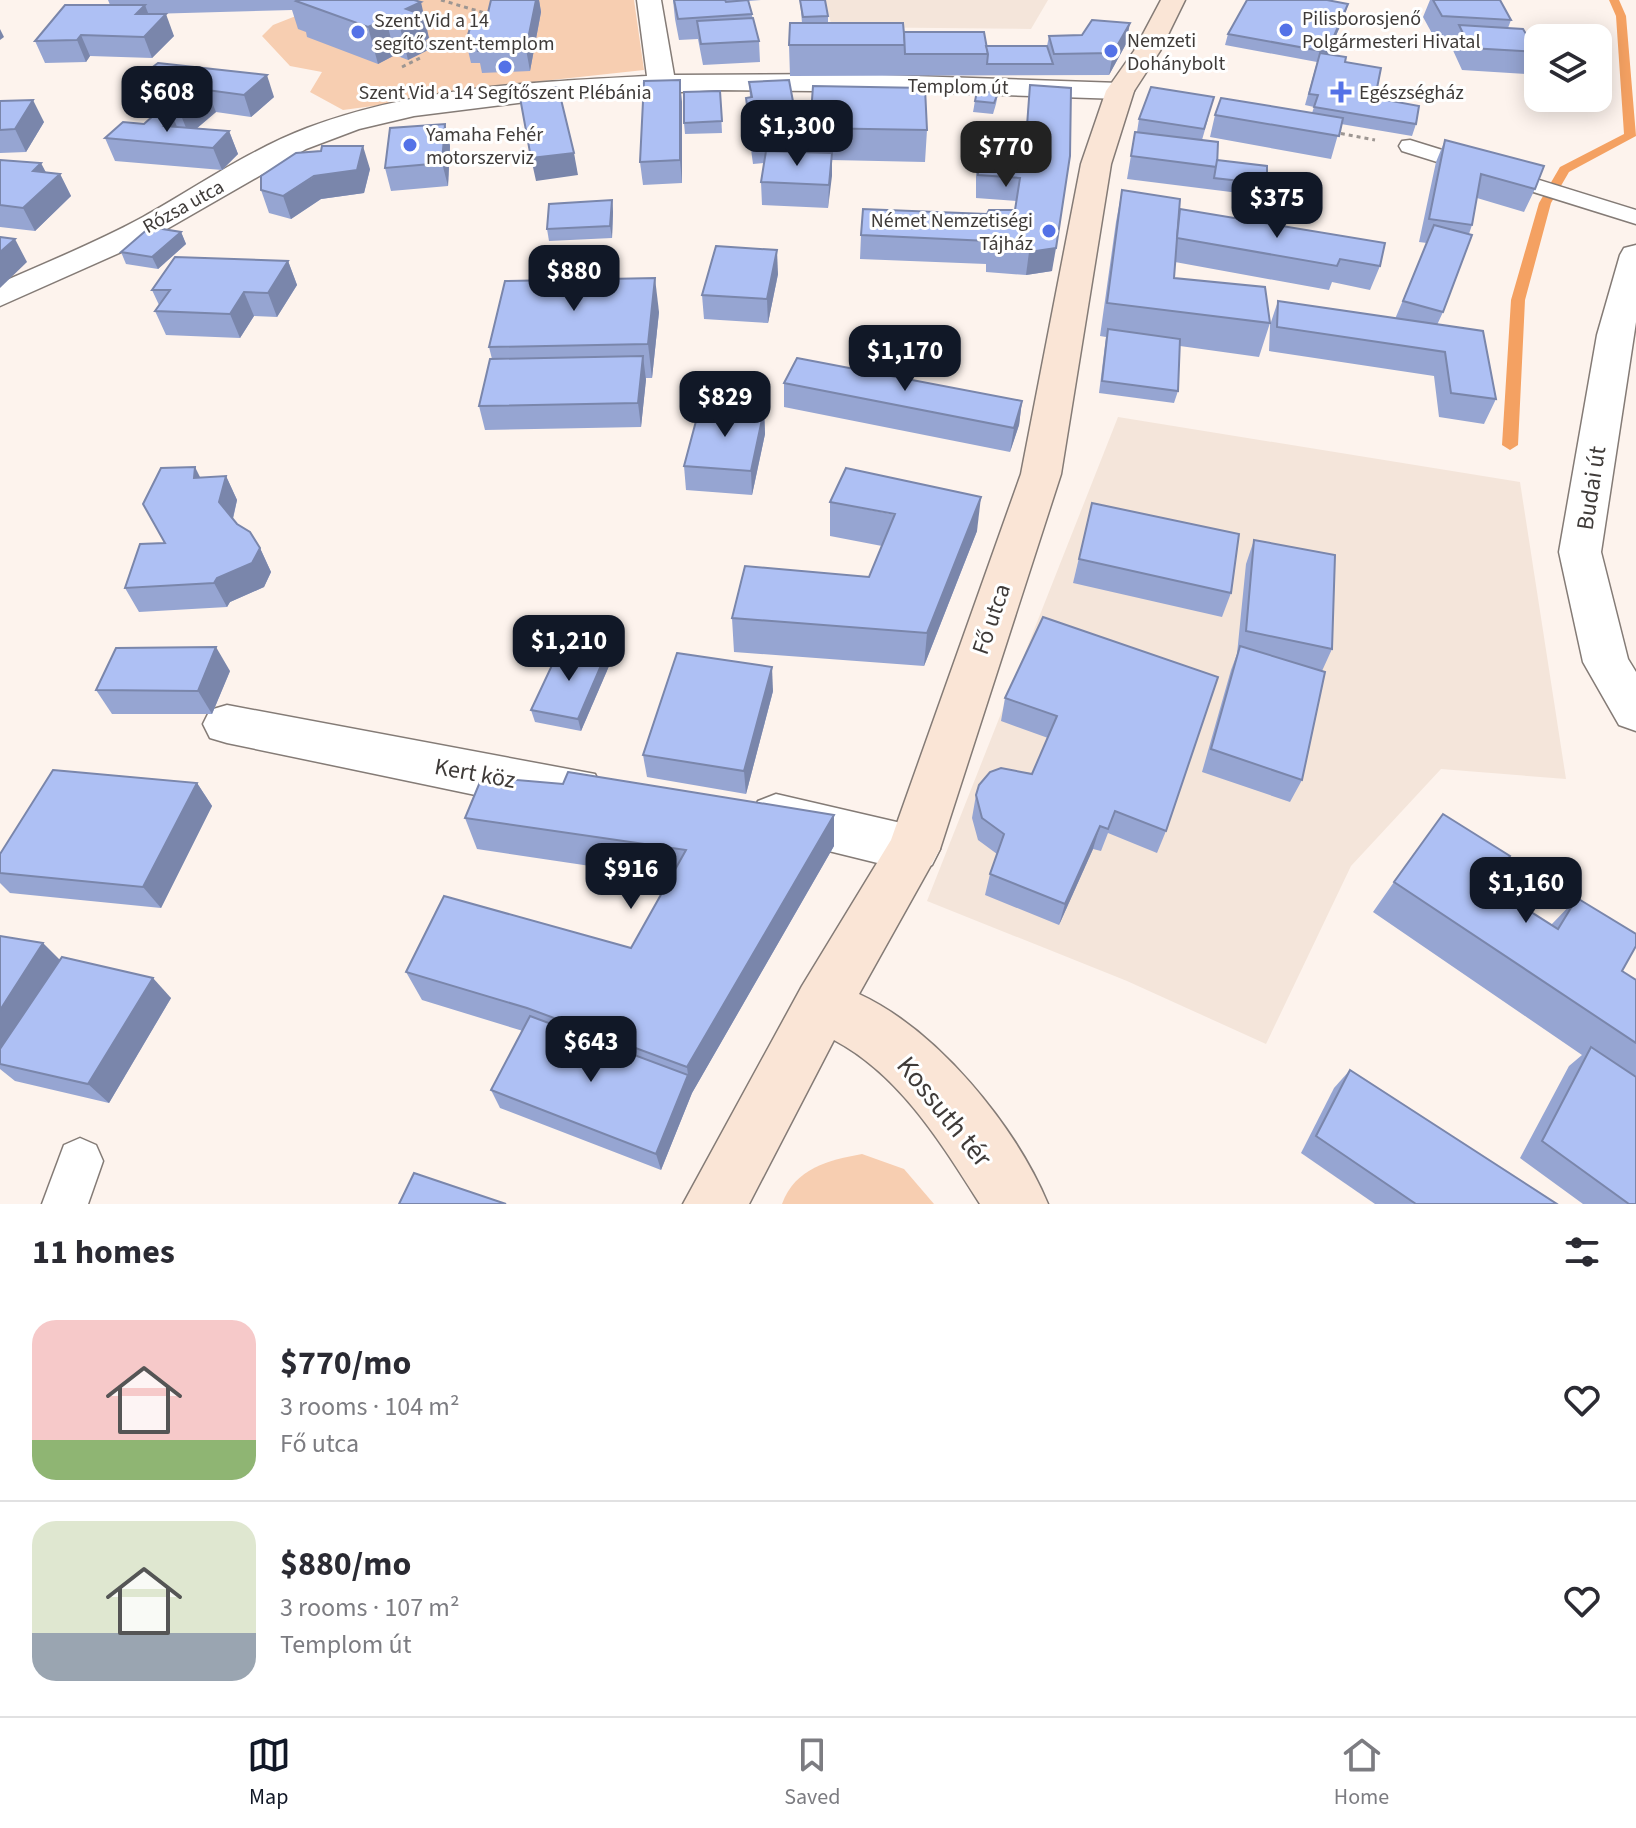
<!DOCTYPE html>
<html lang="en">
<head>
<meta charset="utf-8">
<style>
	body { margin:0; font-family:"Source Sans 3",sans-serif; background:#f2f2f3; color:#2b2b33; height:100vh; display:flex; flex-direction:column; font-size:30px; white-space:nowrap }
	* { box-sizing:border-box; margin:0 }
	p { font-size:26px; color:#7c7c81 }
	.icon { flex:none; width:44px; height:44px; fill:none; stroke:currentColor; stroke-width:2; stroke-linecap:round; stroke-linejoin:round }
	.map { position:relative; height:1204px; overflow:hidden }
	.panel { display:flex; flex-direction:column; background:#fff; flex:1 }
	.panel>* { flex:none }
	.tools { position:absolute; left:1524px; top:24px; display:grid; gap:16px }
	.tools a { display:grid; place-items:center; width:88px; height:88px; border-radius:16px; background:#fff; box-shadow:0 4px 20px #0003; font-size:40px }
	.price { position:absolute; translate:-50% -68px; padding:0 18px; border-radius:16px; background:#111827; color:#fff; font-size:26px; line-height:52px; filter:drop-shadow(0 2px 4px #0008) }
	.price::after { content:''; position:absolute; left:50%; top:48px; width:24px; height:18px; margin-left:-12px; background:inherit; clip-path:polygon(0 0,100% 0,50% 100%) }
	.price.current { background:#222; color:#fff }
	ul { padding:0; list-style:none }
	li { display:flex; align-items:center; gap:24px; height:200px; padding:0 32px }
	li+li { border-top:2px solid #e1e1e2 }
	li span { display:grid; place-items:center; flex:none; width:224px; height:160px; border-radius:24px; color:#555 }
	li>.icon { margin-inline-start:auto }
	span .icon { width:96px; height:96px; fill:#fffc; stroke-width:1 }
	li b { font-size:34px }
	h2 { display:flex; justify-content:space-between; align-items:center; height:96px; padding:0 32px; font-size:34px }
	.dock { display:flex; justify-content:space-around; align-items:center; height:112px; border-top:2px solid #e1e1e2; background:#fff; font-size:22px; color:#7c7c81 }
	.dock a { display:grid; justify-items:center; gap:4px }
	.dock .current { color:#111827 }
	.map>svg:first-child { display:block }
</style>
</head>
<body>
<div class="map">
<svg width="1636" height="1204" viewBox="0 0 1636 1204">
	<rect width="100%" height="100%" fill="#fdf3ed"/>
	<g fill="#f4e5da">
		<polygon points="825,0 1048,0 1031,29 832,27"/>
		<polygon points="1118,417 1520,482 1566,779 1441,769 1351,866 1266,1044 1127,981 927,901"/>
	</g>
	<g fill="#f7ceb1">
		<polygon points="315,0 634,0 644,70 496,86 494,90 343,110 310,92 322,72 290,66 262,36 273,25 311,10"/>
		<path d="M 862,1154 L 904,1169 L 934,1204 L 782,1204 C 795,1168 829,1160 862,1154 Z"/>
	</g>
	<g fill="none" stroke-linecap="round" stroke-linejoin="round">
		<polygon fill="#f4a162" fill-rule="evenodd" points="1609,0 1619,0 1626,16 1636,136 1569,172 1551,203 1525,300 1518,445 1510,450 1502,445 1511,300 1539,203 1560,167 1624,134 1616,16"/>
		<defs>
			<g id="lane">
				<polygon points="1410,140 1636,210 1636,224 1402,151 1399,146 1402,141"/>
				<polygon points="80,1138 96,1145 103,1161 88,1204 42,1204 64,1145"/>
			</g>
			<g id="street">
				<path d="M 637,0 L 661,0 L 674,75 L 852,74 L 1120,83 L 1130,85 L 1134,91 L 1130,97 L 1120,99 L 919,92 L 718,90 L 550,99 L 414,116 L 359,129 L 306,149 L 146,241 L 0,306 L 0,283 C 48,262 97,242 143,217 C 197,187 249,150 307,128 C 415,87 534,82 647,76 Z"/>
				<polygon points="1636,245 1636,322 1601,552 1628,659 1636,672 1636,731 1619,725 1583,662 1559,552 1597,335 1620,255 1624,248"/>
				<polygon points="227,705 595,774 602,789 595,804 577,810 485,797 227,743 210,738 203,724 210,710"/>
				<polygon points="776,794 914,826 932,833 940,849 932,865 914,872 776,838 758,831 751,816 758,801"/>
			</g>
			<path id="secondary" d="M 1161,0 L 1185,0 L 1160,51 L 1134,91 L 1111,164 L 1061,474 L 940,849 L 859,994 C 937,1030 1015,1125 1048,1204 L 980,1204 C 941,1143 900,1075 834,1040 L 749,1204 L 683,1204 L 802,986 L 891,840 L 1021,474 L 1081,164 L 1106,91 L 1134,51 Z"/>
		</defs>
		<use href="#lane" stroke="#847b76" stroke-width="3"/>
		<use href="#street" stroke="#847b76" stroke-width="3"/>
		<use href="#secondary" stroke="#847b76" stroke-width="3"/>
		<g stroke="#9d9692" stroke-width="3" stroke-dasharray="4 4" stroke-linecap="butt">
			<polyline points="441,0 488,14"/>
			<polyline points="402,67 422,57"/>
			<polyline points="1333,132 1375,140"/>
		</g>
		<use href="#lane" fill="#fff" fill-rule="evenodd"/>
		<use href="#street" fill="#fff" fill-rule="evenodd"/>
		<use href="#secondary" fill="#fae5d6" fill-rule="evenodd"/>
	</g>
	<g fill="#96a5d2">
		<polygon points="108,0 414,0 429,38 426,40 428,50 408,60 395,55 378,64 307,37 306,32 298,29 292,10 149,14 174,36 152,58 90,56 86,62 45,63 35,41 110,5"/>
		<polygon points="491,0 539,0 541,12 530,71 482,73 480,63 471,63 466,42 486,21"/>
		<polygon points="673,0 761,0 748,1 759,41 760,62 703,65 698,39 679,40 675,19"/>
		<polygon points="800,0 828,16 828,23 904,32 986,46 1047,46 1049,36 1126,44 1109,75 790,76 789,45 802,23"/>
		<polygon points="1430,0 1500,0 1511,20 1508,28 1537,52 1528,74 1462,70 1451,46 1454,38 1434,37 1423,17"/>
		<polygon points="1345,15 1328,54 1345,62 1375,98 1416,124 1412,136 1341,124 1331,159 1210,137 1215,115 1312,113 1314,107 1305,105 1317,62 1225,45 1228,34"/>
		<polygon points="133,82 274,97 251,117 216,112 197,128 229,131 238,154 222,170 115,161 105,138 144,124 151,118 147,109 152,105 142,104"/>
		<polygon points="749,82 800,139 800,152 810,153 810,128 927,130 925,162 832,160 828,208 762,205 761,182 764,163 753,164 747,120 746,98 750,97"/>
		<polygon points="1030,85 1052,271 1026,275 986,272 986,264 860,259 861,235 1015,210 1017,201 976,198 976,176 978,153 1024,153"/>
		<polygon points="720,91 722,133 685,134 684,123"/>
		<polygon points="998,93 996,104 993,114 973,112 975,101"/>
		<polygon points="0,101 44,122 26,152 0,153"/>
		<polygon points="682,102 682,183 643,185 640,162"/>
		<polygon points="1139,119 1208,119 1202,140 1217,160 1267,184 1263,196 1127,179 1135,132 1137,132"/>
		<polygon points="445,124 450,146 448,186 391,191 385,168"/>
		<polygon points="1445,140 1535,189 1524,212 1477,198 1472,225 1443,312 1437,325 1496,399 1484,424 1439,417 1434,376 1269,351 1270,325 1278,301 1395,319 1427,243 1419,242 1436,162"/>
		<polygon points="0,160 46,172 60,174 71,196 35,231 0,227"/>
		<polygon points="370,169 364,193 321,199 291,219 269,213 261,190"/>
		<polygon points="1122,190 1179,209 1380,266 1370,290 1332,282 1329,290 1175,262 1174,278 1270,323 1259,357 1180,346 1178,391 1174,403 1099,393 1106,337 1100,336 1116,222"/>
		<polygon points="612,200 613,212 612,238 549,241 547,229"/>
		<polygon points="181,232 186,244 158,269 126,264 121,252"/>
		<polygon points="288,261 297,285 277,317 254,316 240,338 166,335 155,311 159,305 152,290"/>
		<polygon points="778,274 768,323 704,319 702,295"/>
		<polygon points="659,312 652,378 646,378 641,427 485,430 479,406 492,359 489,347"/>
		<polygon points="784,383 1022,401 1019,425 1010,452 784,407"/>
		<polygon points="764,410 765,434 752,495 686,490 684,466"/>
		<polygon points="226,476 237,500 233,519 260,548 271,572 264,587 230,602 227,607 139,612 125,588 165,543 201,478"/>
		<polygon points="830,502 977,531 924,666 734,652 732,618 869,577 882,546 830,536"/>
		<polygon points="1092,503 1231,593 1222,617 1073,583"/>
		<polygon points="1254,540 1332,649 1322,671 1302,780 1290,802 1202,772 1231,670 1237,654 1246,564"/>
		<polygon points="1043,617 1166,831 1157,853 1108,833 1101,851 1093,849 1059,925 985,895 990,874 997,854 978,840 972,818 976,795 1032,774 1048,738 1001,721 1005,698"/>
		<polygon points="609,666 581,731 535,722 531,710"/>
		<polygon points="230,671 212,714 112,714 96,690"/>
		<polygon points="773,691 746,794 647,777 643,755"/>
		<polygon points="197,783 212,806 161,908 10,893 0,883 0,854"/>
		<polygon points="465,818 834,846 692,1093 661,1170 500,1108 491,1090 523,1031 422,1000 406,972 631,948 671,878 477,849"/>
		<polygon points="1394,882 1490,886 1551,925 1577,898 1622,971 1636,980 1636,1204 1583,1204 1520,1158 1569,1066 1582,1055 1373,912"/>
		<polygon points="0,936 60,960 171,998 109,1103 15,1081 0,1069"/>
		<polygon points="1350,1070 1557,1204 1375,1204 1301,1153 1334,1088"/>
	</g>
	<g fill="#7a86ab">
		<polygon points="536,0 539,0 541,12 530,71 526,49"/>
		<polygon points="421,2 429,38 426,40 428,50 408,60 399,23 406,9"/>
		<polygon points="1348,4 1345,15 1324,63 1327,52"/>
		<polygon points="145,5 153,26 136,14"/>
		<polygon points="166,14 174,36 152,58 144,37"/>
		<polygon points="386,19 395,55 378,64 368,27"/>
		<polygon points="1130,23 1126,44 1109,75 1113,53"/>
		<polygon points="0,29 4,37 0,40"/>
		<polygon points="81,35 90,56 86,62 77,40"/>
		<polygon points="267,75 274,97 251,117 244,95"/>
		<polygon points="680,80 682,102 682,183 680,160"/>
		<polygon points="207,90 216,112 189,135 180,113"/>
		<polygon points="33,100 44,122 26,152 15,129"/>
		<polygon points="173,117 182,139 164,126"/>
		<polygon points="445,124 450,146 448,186 442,163"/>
		<polygon points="229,131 238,154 222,170 213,148"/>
		<polygon points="363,146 370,169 364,193 321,199 291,219 283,196"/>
		<polygon points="574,153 578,175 536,181 531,158"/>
		<polygon points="832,153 832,176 828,208 829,185"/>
		<polygon points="41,163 51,182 60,174 71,196 35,231 23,208 33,171"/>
		<polygon points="612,200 613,212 612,238 610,226"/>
		<polygon points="181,232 186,244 158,269 152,257"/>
		<polygon points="15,239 27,262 0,288 0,252"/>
		<polygon points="1056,248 1052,271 1026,275 1029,252"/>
		<polygon points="777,250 778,274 768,323 767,299"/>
		<polygon points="288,261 297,285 277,317 268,293"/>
		<polygon points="655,278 659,312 652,378 648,344"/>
		<polygon points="244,292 254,316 240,338 230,314"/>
		<polygon points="643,356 646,380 641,427 638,403"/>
		<polygon points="1022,401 1019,425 1010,452 1014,428"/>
		<polygon points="764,410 765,434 752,495 751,471"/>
		<polygon points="195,467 207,491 194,478"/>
		<polygon points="226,476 237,500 231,526 219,502"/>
		<polygon points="981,497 977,531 924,666 927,633"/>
		<polygon points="260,548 271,572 264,587 230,602 227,607 214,583 217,578"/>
		<polygon points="216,647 230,671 212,714 198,691"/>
		<polygon points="606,654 609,666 581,731 578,719"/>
		<polygon points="772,667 773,691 746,794 744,771"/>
		<polygon points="197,783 212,806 161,908 143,887"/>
		<polygon points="834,815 834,846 692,1093 661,1170 656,1154 688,1075 687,1067"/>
		<polygon points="1100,826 1093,849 1059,925 1065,904"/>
		<polygon points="43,943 64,964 0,1063 0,1010"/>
		<polygon points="153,978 171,998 109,1103 88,1084"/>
	</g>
	<g fill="#aec0f4" stroke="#7a86ab" stroke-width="2">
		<polygon points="298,0 414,0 421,2 406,9 420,14 399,23 386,19 368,27 296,1"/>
		<polygon points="491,0 536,0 526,49 478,51 481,41 466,42 472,21 486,21"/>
		<polygon points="674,0 725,0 726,2 748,0 752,14 678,19"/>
		<polygon points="800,0 825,0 828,16 803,17"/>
		<polygon points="1247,0 1327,0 1348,4 1327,52 1228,34"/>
		<polygon points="1433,0 1500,0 1511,20 1442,16"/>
		<polygon points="65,5 145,5 136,14 166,14 144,37 81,35 77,40 35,41"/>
		<polygon points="753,18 759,41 701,44 697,21"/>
		<polygon points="1092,20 1130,23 1113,53 1054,54 1049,36 1082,35"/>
		<polygon points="790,23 903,23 905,45 789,45"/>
		<polygon points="1459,25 1523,29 1537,52 1470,48"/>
		<polygon points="904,32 984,32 988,54 905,54"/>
		<polygon points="986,46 1047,46 1053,64 987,64 988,54"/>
		<polygon points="1320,53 1346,57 1345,62 1381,68 1375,98 1419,106 1416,124 1314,107 1318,95 1309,94"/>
		<polygon points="158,63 267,75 244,95 207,90 180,113 147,109 175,87 133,82"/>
		<polygon points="680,80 680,160 640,162 644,81"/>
		<polygon points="789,80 800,139 752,141 746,98 752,97 749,82"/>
		<polygon points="1030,85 1071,88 1070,156 1056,248 1029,252 989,249 988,241 861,235 863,209 987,214 989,210 1015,210 1020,178 978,175 978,153 1025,153"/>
		<polygon points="813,86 925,88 927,130 810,128"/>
		<polygon points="558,87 574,153 531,158 519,92"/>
		<polygon points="1151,87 1214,97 1204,129 1139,119"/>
		<polygon points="720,91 722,121 684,123 684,92"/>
		<polygon points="977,91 998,93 994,103 975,101"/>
		<polygon points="1221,98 1343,118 1339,136 1215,115"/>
		<polygon points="33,100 15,129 0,130 0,101"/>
		<polygon points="154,115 173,117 164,126 229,131 213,148 105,138 123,122 144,124"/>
		<polygon points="445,124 442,163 385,168 390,128"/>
		<polygon points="1135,132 1218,142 1217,167 1131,156"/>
		<polygon points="1445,140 1544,166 1535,189 1481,174 1472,225 1429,219"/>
		<polygon points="322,146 363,146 357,170 314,176 283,196 261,190 261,176 296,153 321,151"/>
		<polygon points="766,151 832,153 829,185 761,182"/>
		<polygon points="0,160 41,163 33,171 60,174 23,208 0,205"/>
		<polygon points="1217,160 1267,166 1267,184 1214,178"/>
		<polygon points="1122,190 1180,199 1174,278 1265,287 1270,323 1107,303"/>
		<polygon points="612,200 610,226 547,229 549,204"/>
		<polygon points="1180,209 1385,243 1380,266 1340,259 1337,266 1177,238"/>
		<polygon points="1434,225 1472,235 1443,312 1403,301"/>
		<polygon points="150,227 181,232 152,257 121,252"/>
		<polygon points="0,237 15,239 0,252"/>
		<polygon points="716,246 777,250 767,299 702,295"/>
		<polygon points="175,257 288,261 268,293 244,292 230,314 155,311 170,290 152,290"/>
		<polygon points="655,278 648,344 489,347 505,281"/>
		<polygon points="1278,301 1483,331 1496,399 1451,393 1445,352 1277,327"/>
		<polygon points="1108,329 1180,339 1178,391 1102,381"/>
		<polygon points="643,356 638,403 479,406 490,359"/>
		<polygon points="797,358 1022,401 1014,428 784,383"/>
		<polygon points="700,406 764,410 751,471 684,466"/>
		<polygon points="195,467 194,478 226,476 219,502 237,524 250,532 260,548 252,563 217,578 214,583 125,588 140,544 165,543 143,504 161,468"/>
		<polygon points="846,468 981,497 927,633 732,618 745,566 869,577 895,514 830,502"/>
		<polygon points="1092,503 1239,534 1231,593 1079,559"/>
		<polygon points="1254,540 1335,555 1332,649 1246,631"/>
		<polygon points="1043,617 1218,677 1166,831 1115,811 1108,829 1100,826 1065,904 990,874 1004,834 982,818 976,795 979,785 990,772 1001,768 1032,774 1057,716 1005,698"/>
		<polygon points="561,646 606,654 578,719 531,710"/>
		<polygon points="1240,646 1325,672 1302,780 1211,749"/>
		<polygon points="216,647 198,691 96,690 116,648"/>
		<polygon points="677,653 772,667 744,771 643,755"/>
		<polygon points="53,770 197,783 143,887 0,873 0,854"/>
		<polygon points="568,772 834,815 687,1067 527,1008 406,972 444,896 631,948 686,850 465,818 482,777 563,784"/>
		<polygon points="1443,814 1510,856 1490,886 1558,929 1577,898 1636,934 1636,946 1622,971 1636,980 1636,1043 1394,882"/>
		<polygon points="0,936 43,943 0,1010"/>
		<polygon points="62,957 153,978 88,1084 0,1064 0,1049"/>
		<polygon points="530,1016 688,1075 656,1154 491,1090"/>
		<polygon points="1591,1047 1636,1077 1636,1204 1629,1204 1542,1141"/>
		<polygon points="1350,1070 1557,1204 1416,1204 1316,1136"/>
		<polygon points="414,1173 506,1204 399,1204"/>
	</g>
	<g fill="#5472e7" stroke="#fff" stroke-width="3">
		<circle cx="1286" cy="30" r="8"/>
		<circle cx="358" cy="32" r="8"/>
		<circle cx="1111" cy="51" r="8"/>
		<circle cx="505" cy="67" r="8"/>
		<path d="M1337 80h8v8h8v8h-8v8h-8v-8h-8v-8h8z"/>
		<circle cx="410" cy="145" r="8"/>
		<circle cx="1049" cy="231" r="8"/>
	</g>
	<g text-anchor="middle" stroke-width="6" stroke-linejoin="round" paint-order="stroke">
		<g font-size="20" fill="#3f3b39" stroke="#fff" text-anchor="start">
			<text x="1302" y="25">Pilisborosjenő<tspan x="1302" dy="23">Polgármesteri Hivatal</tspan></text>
			<text x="374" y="27">Szent Vid a 14<tspan x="374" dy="23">segítő szent-templom</tspan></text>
			<text x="1127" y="47">Nemzeti<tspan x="1127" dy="23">Dohánybolt</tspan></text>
			<text x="505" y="99" text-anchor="middle">Szent Vid a 14 Segítőszent Plébánia</text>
			<text x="1359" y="99">Egészségház</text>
			<text x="426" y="141">Yamaha Fehér<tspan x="426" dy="23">motorszerviz</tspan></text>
			<text x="1033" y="227" text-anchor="end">Német Nemzetiségi<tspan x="1033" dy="23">Tájház</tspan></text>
		</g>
		<g font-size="20" fill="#3f3b39" stroke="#fff">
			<text transform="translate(958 86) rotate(1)" y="7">Templom út</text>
			<text transform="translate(183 206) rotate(-29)" y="7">Rózsa utca</text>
		</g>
		<g font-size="24" fill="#3f3b39" stroke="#fff">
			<text transform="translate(1591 488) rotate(-81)" y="8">Budai út</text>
			<text transform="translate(991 619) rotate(-71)" y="8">Fő utca</text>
			<text transform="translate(475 773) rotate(10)" y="8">Kert köz</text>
		</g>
		<g font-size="28" fill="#3f3b39" stroke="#fff">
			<text transform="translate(945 1111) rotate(51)" y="10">Kossuth tér</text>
		</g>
	</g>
</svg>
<div class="tools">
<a><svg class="icon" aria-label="layers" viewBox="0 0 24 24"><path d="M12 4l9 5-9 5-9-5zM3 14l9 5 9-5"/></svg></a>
</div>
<b class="price" style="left:167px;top:134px">$608</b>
<b class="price" style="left:797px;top:168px">$1,300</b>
<b class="price current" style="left:1006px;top:189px">$770</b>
<b class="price" style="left:1277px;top:240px">$375</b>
<b class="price" style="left:574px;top:313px">$880</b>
<b class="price" style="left:905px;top:393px">$1,170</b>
<b class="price" style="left:725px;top:439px">$829</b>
<b class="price" style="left:569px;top:683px">$1,210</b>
<b class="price" style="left:631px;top:911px">$916</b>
<b class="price" style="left:1526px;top:925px">$1,160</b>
<b class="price" style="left:591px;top:1084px">$643</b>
</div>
<section class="panel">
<h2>11 homes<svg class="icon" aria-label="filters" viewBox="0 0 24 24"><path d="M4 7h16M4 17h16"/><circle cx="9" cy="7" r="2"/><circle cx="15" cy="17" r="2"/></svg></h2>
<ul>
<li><span style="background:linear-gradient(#f6c9c9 75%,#8fb573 0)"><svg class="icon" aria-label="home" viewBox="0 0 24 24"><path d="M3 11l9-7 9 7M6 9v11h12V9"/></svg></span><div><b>$770/mo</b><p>3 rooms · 104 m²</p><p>Fő utca</p></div><svg class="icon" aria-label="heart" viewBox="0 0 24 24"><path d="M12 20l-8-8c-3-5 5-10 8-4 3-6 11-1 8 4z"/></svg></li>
<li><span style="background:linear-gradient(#dfe7d0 70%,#9aa5b1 0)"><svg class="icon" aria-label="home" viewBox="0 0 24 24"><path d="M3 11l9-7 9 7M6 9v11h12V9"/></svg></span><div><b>$880/mo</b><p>3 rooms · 107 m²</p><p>Templom út</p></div><svg class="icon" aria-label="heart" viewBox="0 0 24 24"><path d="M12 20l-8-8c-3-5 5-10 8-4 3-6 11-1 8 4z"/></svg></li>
</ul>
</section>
<nav class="dock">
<a class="current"><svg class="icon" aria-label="map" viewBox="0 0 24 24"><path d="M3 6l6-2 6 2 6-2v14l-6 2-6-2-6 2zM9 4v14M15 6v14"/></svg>Map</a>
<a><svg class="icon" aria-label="saved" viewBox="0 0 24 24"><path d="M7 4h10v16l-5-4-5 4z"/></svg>Saved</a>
<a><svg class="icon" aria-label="home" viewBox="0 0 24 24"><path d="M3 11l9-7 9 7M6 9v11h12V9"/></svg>Home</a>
</nav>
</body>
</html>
